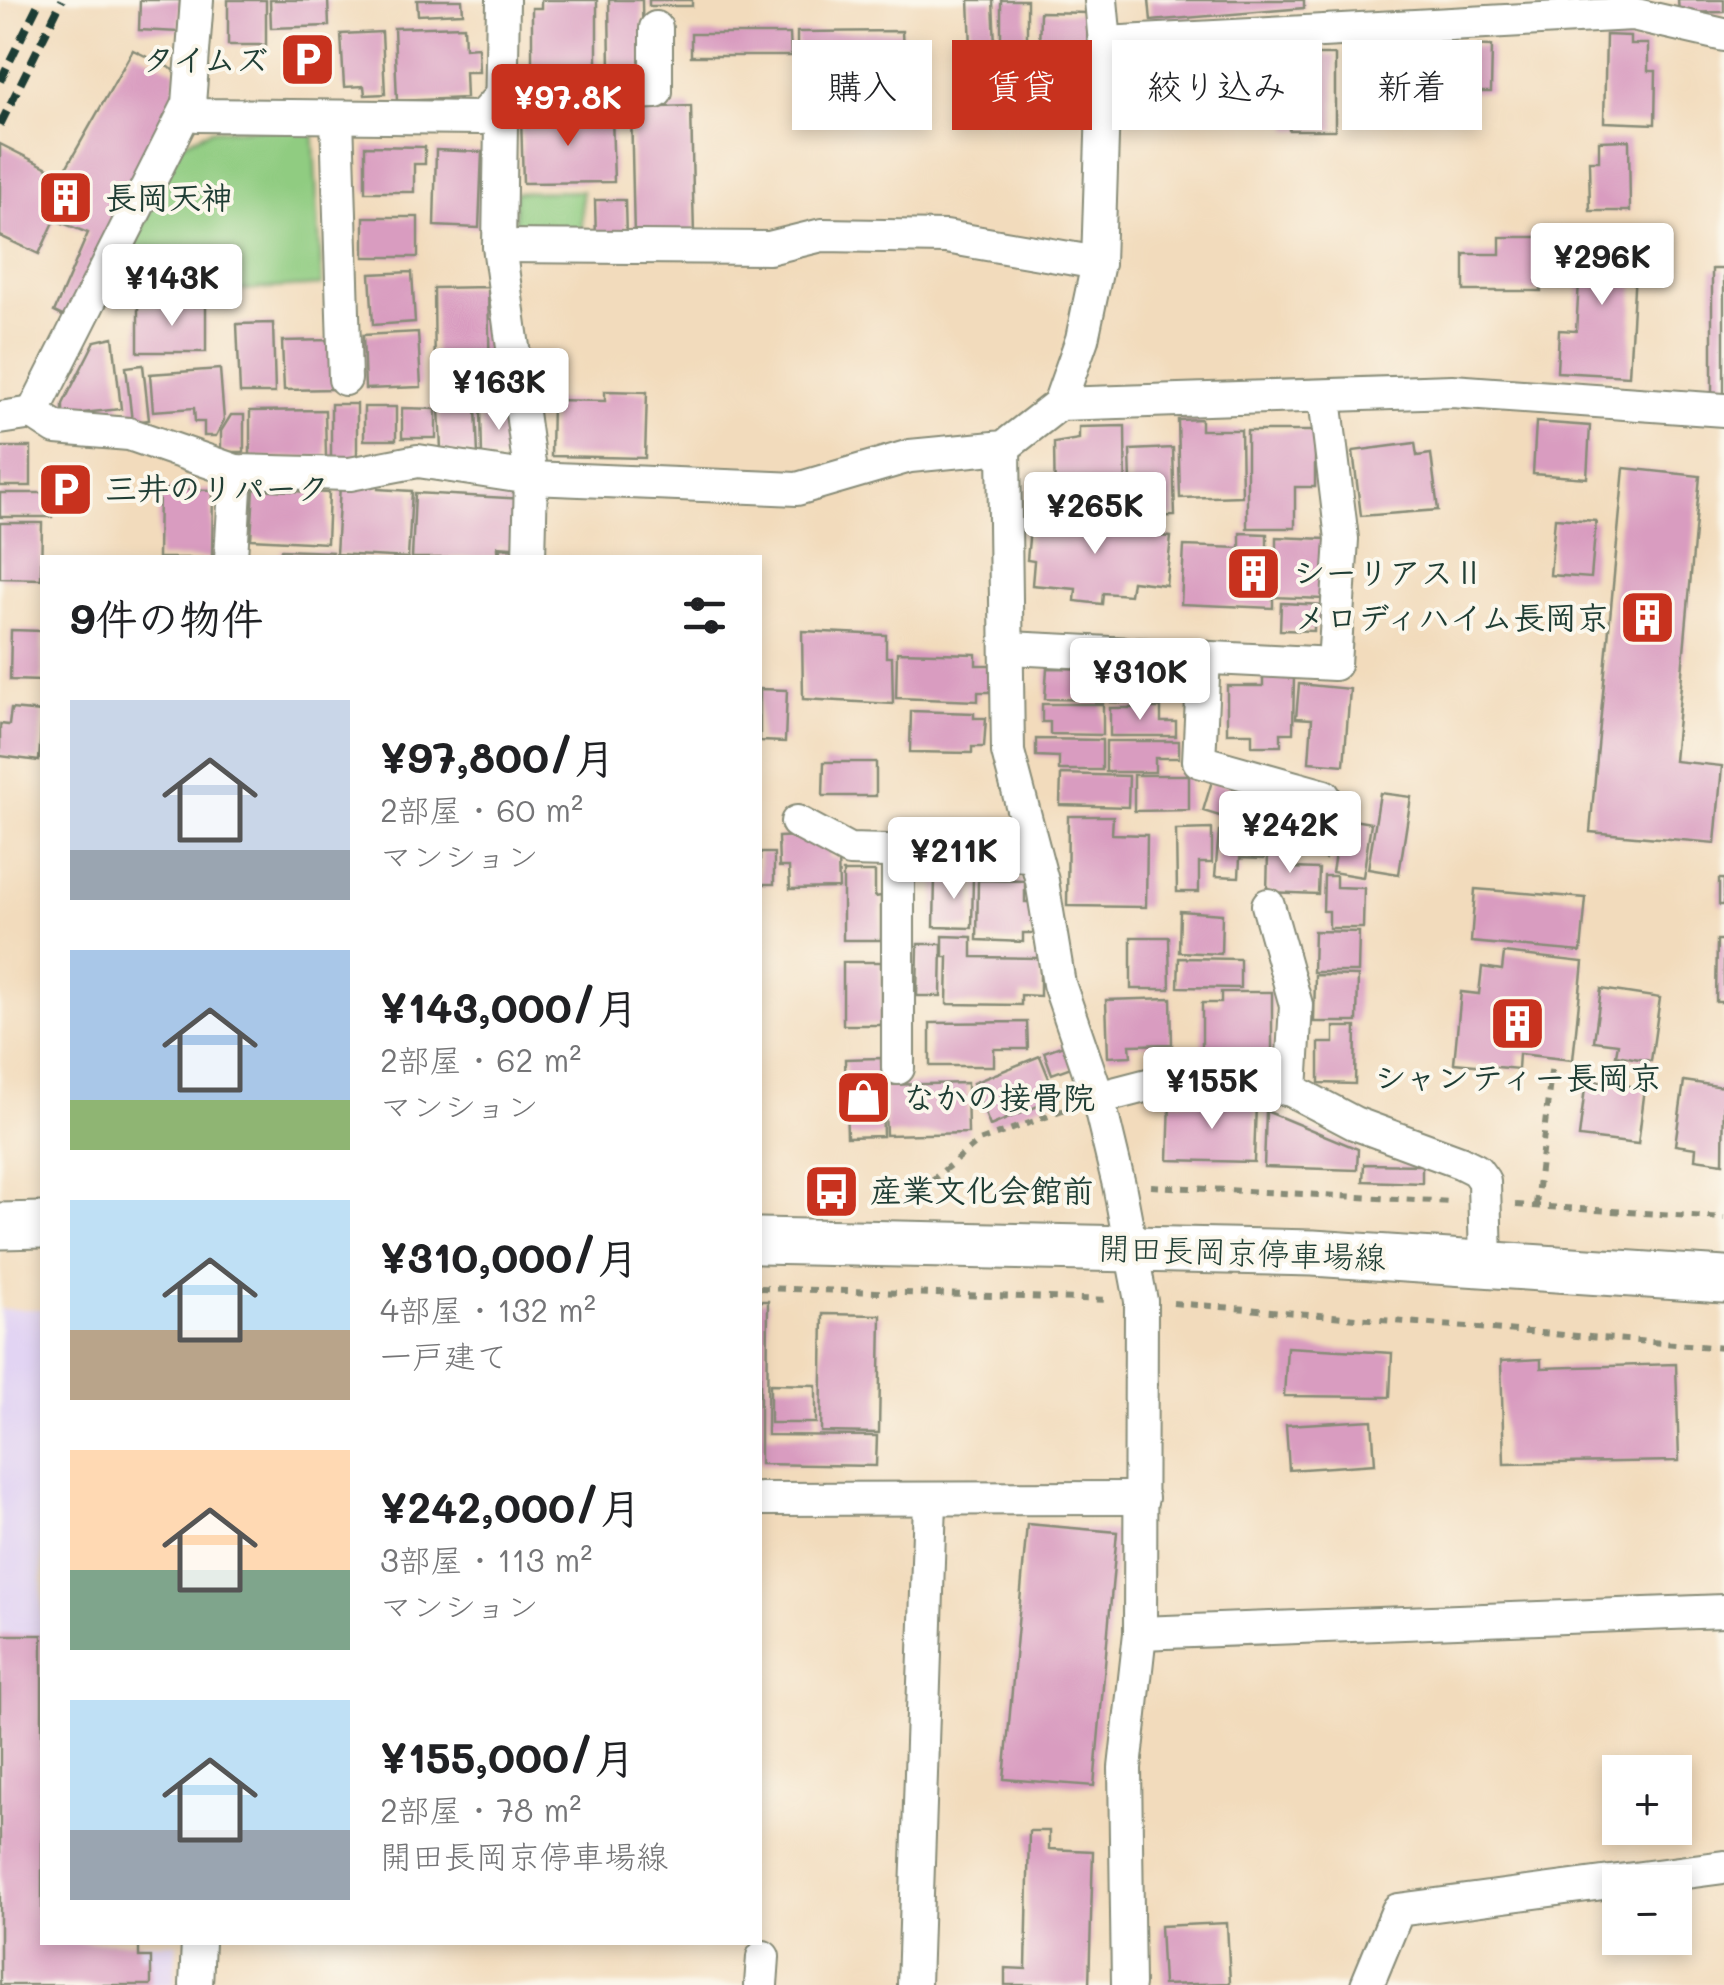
<!DOCTYPE html>
<html lang="ja">
<head>
<meta charset="utf-8">
<style>
	body { margin:0; font-family:Mali,"Klee One",sans-serif; background:#f6f6f6; color:#202124; height:100vh; display:flex; flex-direction:column; font-size:38px; white-space:nowrap }
	* { box-sizing:border-box; margin:0 }
	p { font-size:32px; color:#757577 }
	.icon { flex:none; width:55px; height:55px; fill:none; stroke:currentColor; stroke-width:2; stroke-linecap:round; stroke-linejoin:round }
	.map { position:relative; flex:1; overflow:hidden }
	.details { position:absolute; left:40px; top:555px; width:722px; height:1390px; display:flex; flex-direction:column; background:#fff; border-radius:0px; box-shadow:0 5px 15px #0003 }
	.details>* { flex:none }
	.top-card { position:absolute; left:792px; top:40px; width:780px; height:90px; display:flex; gap:20px }
	.fabs { position:absolute; left:1602px; top:1755px; display:grid; gap:20px }
	.fabs a { display:grid; place-items:center; width:90px; height:90px; border-radius:0px; background:#fff; box-shadow:0 5px 15px #0003; font-size:50px }
	.price { position:absolute; translate:-50% -85px; padding:0 22px; border-radius:10px; background:#fff; color:#222; font-size:32px; line-height:65px; filter:drop-shadow(0 2px 5px #0008) }
	.price::after { content:''; position:absolute; left:50%; top:60px; width:30px; height:22px; margin-left:-15px; background:inherit; clip-path:polygon(0 0,100% 0,50% 100%) }
	.price.active { background:#c8321e; color:#fff }
	ul { padding:0; list-style:none }
	li { display:flex; align-items:center; gap:30px; height:250px; padding:0 30px }
	li span { display:grid; place-items:center; flex:none; width:280px; height:200px; border-radius:0px; color:#555 }
	li>.icon { margin-inline-start:auto }
	span .icon { width:120px; height:120px; fill:#fffc; stroke-width:1 }
	li b { font-size:42px }
	h2 { display:flex; justify-content:space-between; align-items:center; height:120px; padding:0 30px; font-size:42px }
	.chip { padding:0 35px; border-radius:0px; background:#fff; box-shadow:0 5px 15px #0003; font-size:35px; line-height:90px }
	.chip.active { background:#c8321e; color:#fff }
	.map>svg:first-child { display:block }
</style>
</head>
<body>
<div class="map">
<svg width="1724" height="1985" viewBox="0 0 1724 1985">
	<rect width="100%" height="100%" fill="#fbf7ec"/>
	<filter id="ink" filterUnits="userSpaceOnUse"><feTurbulence type="fractalNoise" baseFrequency=".01" numOctaves="2"/><feDisplacementMap in="SourceGraphic" scale="20" xChannelSelector="R" yChannelSelector="G"/><feConvolveMatrix kernelMatrix="1 2 1 2 8 2 1 2 1" color-interpolation-filters="sRGB"/></filter>
	<filter id="wash" filterUnits="userSpaceOnUse"><feTurbulence type="fractalNoise" baseFrequency=".0048" numOctaves="4" result="noise"/><feDisplacementMap in="SourceGraphic" scale="40" xChannelSelector="R" yChannelSelector="G"/><feGaussianBlur stdDeviation="2.25" result="paint"/><feColorMatrix in="noise" values="0 0 0 0 0 0 0 0 0 0 0 0 0 0 0 0 0 1.4 0 .05"/><feComposite in="paint" operator="in"/></filter>
	<g filter="url(#wash)">
		<rect width="100%" height="100%" fill="#f2dbbc"/>
		<polygon fill="#e2d4f3" points="0,1309 42,1309 42,1942 177,1943 174,1985 0,1985"/>
		<g fill="#90cc81" stroke="#58845a" stroke-width="2.5">
			<polygon points="313,127 322,285 109,298 181,144 211,130"/>
			<polygon points="582,191 582,239 535,239 515,225 515,192"/>
		</g>
		<g id="blocks">
			<g fill="#d99cc0">
				<polygon points="140,0 180,0 179,32 139,30"/>
				<rect x="228" y="0" width="38" height="45"/>
				<polygon points="270,0 328,0 329,26 271,28"/>
				<polygon points="417,0 462,0 463,13 418,15"/>
				<polygon points="541,0 597,0 597,68 532,69 532,8 541,8"/>
				<polygon points="609,0 642,0 643,72 610,72"/>
				<rect x="649" y="0" width="43" height="6"/>
				<polygon points="969,0 993,0 995,46 971,47"/>
				<rect x="1001" y="0" width="26" height="52"/>
				<polygon points="1149,0 1304,0 1304,8 1151,21"/>
				<polygon points="1678,0 1724,0 1724,12 1679,13"/>
				<polygon points="1040,12 1088,13 1087,54 1039,53"/>
				<polygon points="464,26 465,48 478,47 479,72 465,72 466,98 397,101 394,28"/>
				<polygon points="902,31 903,54 797,55 797,32"/>
				<polygon points="382,32 385,94 365,95 364,86 344,87 341,34"/>
				<polygon points="691,34 790,34 791,56 691,56"/>
				<polygon points="1606,35 1630,36 1630,44 1648,44 1648,71 1656,71 1655,124 1604,122"/>
				<polygon points="1456,45 1492,46 1491,92 1464,92 1464,102 1434,102 1435,55 1456,55"/>
				<polygon points="133,50 176,71 174,114 71,320 54,312 88,233 55,220 39,254 0,236 0,144 62,175"/>
				<rect x="1289" y="55" width="46" height="75"/>
				<polygon points="691,106 694,237 634,237 631,108"/>
				<polygon points="612,115 614,182 523,183 521,118"/>
				<polygon points="1629,140 1630,211 1590,211 1589,161 1599,161 1599,141"/>
				<polygon points="365,146 425,147 425,164 414,164 414,192 365,192"/>
				<polygon points="436,150 482,152 479,228 434,226"/>
				<polygon points="595,200 625,200 626,240 596,240"/>
				<rect x="364" y="217" width="54" height="40"/>
				<polygon points="1582,233 1637,236 1629,376 1557,372 1559,330 1576,331"/>
				<polygon points="1500,237 1541,237 1541,291 1464,291 1464,254 1500,254"/>
				<rect x="1712" y="269" width="12" height="126"/>
				<polygon points="412,272 415,322 373,325 370,274"/>
				<polygon points="488,287 490,380 435,381 434,288"/>
				<rect x="138" y="306" width="68" height="46"/>
				<polygon points="273,323 275,393 240,393 237,324"/>
				<polygon points="418,332 421,387 365,389 363,335"/>
				<polygon points="113,337 121,409 63,415 63,404 95,341"/>
				<polygon points="332,340 334,389 284,390 282,341"/>
				<polygon points="143,365 149,420 132,422 126,367"/>
				<polygon points="220,369 224,420 216,436 204,436 204,422 195,422 194,408 153,411 150,374"/>
				<polygon points="605,391 647,392 645,458 551,456 552,400 605,401"/>
				<polygon points="331,404 357,404 357,459 331,460"/>
				<rect x="364" y="407" width="32" height="33"/>
				<polygon points="476,407 478,455 441,450 439,408"/>
				<polygon points="481,407 517,407 517,459 482,459"/>
				<polygon points="402,408 436,409 436,438 402,438"/>
				<polygon points="325,410 326,457 250,458 250,411"/>
				<polygon points="231,415 244,415 244,452 221,452 221,431"/>
				<polygon points="1201,419 1201,430 1241,430 1242,496 1180,498 1178,420"/>
				<polygon points="1536,422 1590,426 1587,478 1533,474"/>
				<polygon points="1125,426 1126,511 1059,513 1055,507 1054,443 1079,439 1079,427"/>
				<polygon points="1247,431 1315,431 1315,487 1295,487 1295,528 1247,528"/>
				<polygon points="1415,443 1417,456 1431,454 1438,510 1361,516 1353,451"/>
				<rect x="0" y="447" width="31" height="39"/>
				<polygon points="1173,448 1175,516 1132,517 1130,450"/>
				<polygon points="1624,468 1700,476 1674,761 1722,766 1715,843 1590,832"/>
				<polygon points="378,475 378,489 412,491 408,558 336,554 340,485"/>
				<polygon points="159,489 213,490 212,558 158,558"/>
				<polygon points="254,489 329,493 327,543 251,539"/>
				<polygon points="0,493 53,493 52,517 0,517"/>
				<polygon points="415,493 526,499 523,548 498,546 498,558 412,558"/>
				<polygon points="1031,517 1139,527 1138,534 1171,537 1166,585 1132,581 1130,595 1103,593 1102,604 1075,601 1076,589 1032,585 1034,561 1027,560"/>
				<polygon points="1555,518 1596,521 1591,578 1550,575"/>
				<polygon points="0,523 42,523 41,579 0,578"/>
				<polygon points="1240,533 1267,534 1267,548 1276,549 1276,537 1327,539 1324,599 1273,597 1273,608 1181,604 1184,546 1240,548"/>
				<polygon points="500,548 521,549 521,558 500,558"/>
				<polygon points="281,550 332,552 332,558 281,558"/>
				<polygon points="1281,603 1325,605 1324,624 1314,624 1314,631 1280,630"/>
				<polygon points="11,630 42,631 42,681 10,680"/>
				<polygon points="802,631 886,635 886,657 892,657 893,704 803,699"/>
				<polygon points="897,652 976,654 976,665 994,665 994,692 978,692 978,701 896,698"/>
				<polygon points="1047,668 1106,669 1105,700 1045,699"/>
				<polygon points="1111,672 1168,675 1167,704 1110,702"/>
				<polygon points="1263,673 1294,674 1293,733 1281,733 1281,746 1252,746 1252,733 1227,733 1227,686 1263,686"/>
				<polygon points="1299,684 1350,689 1344,765 1309,762 1312,719 1296,718"/>
				<polygon points="760,689 787,690 785,742 760,741"/>
				<polygon points="1042,704 1103,704 1103,735 1050,734 1050,722 1042,722"/>
				<polygon points="1110,708 1161,708 1161,722 1176,722 1176,736 1110,736"/>
				<polygon points="11,709 42,712 39,761 0,756 0,724 9,725"/>
				<polygon points="911,711 974,713 974,718 986,718 984,747 972,747 972,753 910,752"/>
				<polygon points="1036,739 1102,740 1102,770 1059,770 1059,757 1036,756"/>
				<polygon points="1106,741 1179,741 1179,758 1155,758 1155,772 1106,772"/>
				<polygon points="824,762 876,762 876,796 823,796"/>
				<polygon points="1061,774 1129,776 1128,807 1060,805"/>
				<polygon points="1134,775 1189,775 1189,810 1134,811"/>
				<polygon points="1212,781 1281,802 1272,832 1203,811"/>
				<polygon points="1380,793 1411,797 1399,874 1368,869"/>
				<polygon points="1305,804 1339,815 1325,859 1292,848 1295,839 1285,836 1289,824 1298,828"/>
				<polygon points="1068,816 1113,816 1112,834 1147,835 1146,907 1067,906"/>
				<polygon points="1341,818 1371,823 1363,877 1332,872"/>
				<polygon points="1212,829 1212,863 1199,863 1199,892 1177,892 1176,830"/>
				<polygon points="1219,831 1266,834 1264,859 1240,858 1239,877 1215,876"/>
				<polygon points="804,836 829,847 829,858 838,858 839,888 790,889 789,867 779,867 778,837"/>
				<rect x="760" y="853" width="14" height="31"/>
				<polygon points="1268,853 1293,855 1292,868 1319,869 1318,894 1267,892"/>
				<polygon points="843,872 875,872 875,897 881,896 881,940 843,940"/>
				<polygon points="935,876 973,876 972,928 934,927"/>
				<polygon points="1324,876 1336,876 1336,887 1364,888 1363,928 1329,928 1329,911 1323,911"/>
				<rect x="1719" y="879" width="5" height="26"/>
				<polygon points="978,880 1025,881 1025,902 1035,902 1035,933 1023,933 1023,942 977,940"/>
				<polygon points="1475,889 1586,898 1581,952 1471,942"/>
				<polygon points="1180,911 1222,914 1221,954 1179,952"/>
				<polygon points="1314,931 1359,932 1358,972 1313,972"/>
				<polygon points="943,936 972,937 972,957 1040,958 1040,996 1021,995 1021,1005 947,1004 948,957 943,957"/>
				<polygon points="1131,937 1169,937 1170,989 1131,989"/>
				<polygon points="1717,940 1724,940 1724,1002 1716,1002"/>
				<polygon points="918,944 942,944 941,996 917,996"/>
				<polygon points="1504,953 1583,962 1573,1060 1519,1054 1518,1069 1454,1063 1461,992 1479,994 1482,967 1502,970"/>
				<polygon points="1179,958 1240,959 1240,988 1178,987"/>
				<rect x="843" y="962" width="38" height="63"/>
				<polygon points="1315,975 1358,976 1357,1022 1314,1022"/>
				<polygon points="1601,989 1660,998 1651,1061 1616,1055 1618,1044 1594,1041"/>
				<polygon points="1221,992 1272,992 1272,1055 1202,1054 1202,1003 1221,1003"/>
				<polygon points="1171,998 1172,1044 1130,1045 1131,1056 1108,1057 1106,1000"/>
				<polygon points="1027,1022 1028,1049 994,1049 994,1066 930,1066 930,1023"/>
				<polygon points="1334,1027 1356,1027 1355,1084 1319,1083 1319,1043 1334,1043"/>
				<polygon points="1066,1044 1074,1066 1052,1074 1044,1052"/>
				<polygon points="1040,1056 1057,1098 990,1126 973,1083"/>
				<polygon points="881,1058 883,1136 847,1137 845,1059"/>
				<polygon points="1586,1080 1645,1088 1638,1144 1579,1137"/>
				<polygon points="1684,1081 1724,1087 1723,1163 1695,1159 1696,1148 1675,1145"/>
				<polygon points="967,1083 968,1133 886,1135 884,1085"/>
				<polygon points="1170,1101 1256,1103 1254,1162 1168,1160"/>
				<polygon points="1266,1111 1358,1149 1357,1170 1264,1167"/>
				<polygon points="1364,1164 1422,1165 1422,1183 1363,1181"/>
				<polygon points="760,1301 768,1301 767,1435 877,1436 876,1466 760,1464"/>
				<polygon points="823,1314 881,1315 879,1433 821,1432"/>
				<polygon points="1287,1347 1392,1353 1390,1397 1284,1396"/>
				<polygon points="1541,1359 1541,1368 1676,1364 1679,1461 1504,1464 1501,1361"/>
				<polygon points="770,1384 816,1385 816,1423 770,1423"/>
				<polygon points="1372,1420 1375,1464 1289,1470 1286,1425"/>
				<polygon points="1027,1524 1117,1532 1094,1786 1004,1779"/>
				<polygon points="0,1635 42,1635 42,1942 139,1942 139,1957 151,1957 151,1985 0,1985"/>
				<polygon points="1029,1831 1049,1831 1049,1849 1093,1851 1089,1985 1005,1985 1005,1968 1026,1969"/>
				<polygon points="1227,1923 1230,1983 1163,1985 1160,1926"/>
			</g>
		</g>
	</g>
	<g filter="url(#ink)">
		<use href="#blocks" fill-opacity="0" stroke="#888c78" stroke-width="2.5"/>
		<g fill="none" stroke-linecap="round" stroke-linejoin="round">
			<defs>
				<g id="street">
					<polyline points="197,0 189,104 33,413 56,428 129,434 236,471 350,474 418,461 531,478 797,489 910,456 1004,447 1059,404 1082,339 1098,263 1105,43 1101,0"/>
					<polyline points="503,0 499,246 531,478 529,558"/>
					<polyline points="1105,43 1632,14 1724,35"/>
					<polyline points="189,104 198,115 481,118 499,98 656,92 656,28"/>
					<polyline points="337,117 345,379"/>
					<polyline points="499,246 769,248 822,235 946,237 1098,263"/>
					<polyline points="1059,404 1452,391 1724,410"/>
					<polyline points="0,418 33,413"/>
					<polyline points="1004,447 1008,752 1042,881 1059,984 1098,1098 1119,1185 1141,1301 1140,1633 1125,1768 1128,1985"/>
					<polyline points="231,558 236,471"/>
					<polyline points="1009,648 1334,664 1342,539 1325,398"/>
					<polyline points="1204,657 1199,761 1324,796"/>
					<polyline points="797,822 849,850 1034,855"/>
					<polyline points="898,852 898,1068"/>
					<polyline points="1268,905 1296,1005 1291,1090"/>
					<polyline points="1098,1098 1175,1078 1234,1079 1291,1090 1354,1123 1460,1162 1476,1170 1484,1181 1486,1264"/>
					<polyline points="760,1499 1142,1498"/>
					<polyline points="1140,1633 1724,1611"/>
					<polyline points="196,1985 198,1942"/>
					<polyline points="761,1985 763,1957"/>
					<polyline points="914,1985 930,1501"/>
					<polyline points="1367,1985 1398,1910 1724,1867"/>
				</g>
				<g id="secondary">
					<polyline points="0,1226 42,1225"/>
					<polyline points="760,1241 1313,1253 1724,1280"/>
				</g>
			</defs>
			<use href="#street" stroke="#888c78" stroke-width="36"/>
			<use href="#secondary" stroke="#888c78" stroke-width="49"/>
			<g stroke="#888c78" stroke-width="6" stroke-dasharray="8 8" stroke-linecap="butt">
				<polyline points="931,1181 979,1141 1065,1110"/>
				<polyline points="1151,1186 1453,1202"/>
				<polyline points="1516,1205 1724,1218"/>
				<polyline points="1536,1205 1552,1063"/>
				<polyline points="760,1288 1109,1300"/>
				<polyline points="1173,1303 1724,1348"/>
			</g>
			<use href="#street" stroke="#fff" stroke-width="32"/>
			<use href="#secondary" stroke="#fff" stroke-width="45"/>
			<g stroke="#1f3d34" stroke-width="8" stroke-dasharray="15 8" stroke-linecap="butt">
				<polyline points="0,81 40,0"/>
				<polyline points="0,125 62,0"/>
			</g>
		</g>
	</g>
	<defs>
		<symbol id="parking-square" viewBox="-11 -11 22 22"><rect x="-9" y="-9" width="18" height="18" rx="4" fill="#c8321e" stroke="#fbf7ec"/><path d="M-3.5-5.5H1a3.5 3.5 0 0 1 0 7H-1V5.5H-3.5ZM-1-3.4V-.6H.8a1.4 1.4 0 0 0 0-2.8Z" fill="#fff"/></symbol>
		<symbol id="building-square" viewBox="-11 -11 22 22"><rect x="-9" y="-9" width="18" height="18" rx="4" fill="#c8321e" stroke="#fbf7ec"/><path d="M-4-6H4V6H1V3H-1V6H-4ZM-2.5-4.3h1.7v1.8h-1.7ZM.8-4.3h1.7v1.8H.8ZM-2.5-1h1.7V.8h-1.7ZM.8-1h1.7V.8H.8Z" fill="#fff"/></symbol>
		<symbol id="shop-square" viewBox="-11 -11 22 22"><rect x="-9" y="-9" width="18" height="18" rx="4" fill="#c8321e" stroke="#fbf7ec"/><path d="M-5-2.5h2.3a2.7 3.5 0 0 1 5.4 0H5L5.5 6h-11ZM-1.5-2.5h3a1.5 2.3 0 0 0-3 0Z" fill="#fff"/></symbol>
		<symbol id="bus-square" viewBox="-11 -11 22 22"><rect x="-9" y="-9" width="18" height="18" rx="4" fill="#c8321e" stroke="#fbf7ec"/><path d="M-5-6H5V4H4V6H2V4H-2V6H-4V4H-5ZM-3.5-4V0h7V-4ZM-3.5 1.2v1.5H-2V1.2ZM2 1.2v1.5H3.5V1.2Z" fill="#fff"/></symbol>
	</defs>
	<g fill-rule="evenodd">
		<use href="#parking-square" x="276" y="28" width="63" height="63"/>
		<use href="#building-square" x="34" y="166" width="63" height="63"/>
		<use href="#parking-square" x="34" y="458" width="63" height="63"/>
		<use href="#building-square" x="1222" y="542" width="63" height="63"/>
		<use href="#building-square" x="1616" y="586" width="63" height="63"/>
		<use href="#building-square" x="1486" y="992" width="63" height="63"/>
		<use href="#shop-square" x="832" y="1066" width="63" height="63"/>
		<use href="#bus-square" x="800" y="1160" width="63" height="63"/>
	</g>
	<g text-anchor="middle" stroke-width="8" stroke-linejoin="round" paint-order="stroke">
		<g font-size="32" font-weight="bold" fill="#1f3d34" stroke="#fbf7ec" text-anchor="start">
			<text x="268" y="71" text-anchor="end">タイムズ</text>
			<text x="105" y="209">長岡天神</text>
			<text x="105" y="500">三井のリパーク</text>
			<text x="1293" y="584">シーリアスⅡ</text>
			<text x="1609" y="629" text-anchor="end">メロディハイム長岡京</text>
			<text x="1518" y="1089" text-anchor="middle">シャンティー長岡京</text>
			<text x="903" y="1109">なかの接骨院</text>
			<text x="870" y="1202">産業文化会館前</text>
		</g>
		<g font-size="32" fill="#1f3d34" stroke="#fbf7ec">
			<text transform="translate(1242 1253) rotate(2)" y="11">開田長岡京停車場線</text>
		</g>
	</g>
</svg>
<div class="fabs">
<a>+</a>
<a>−</a>
</div>
<b class="price active" style="left:568px;top:149px">¥97.8K</b>
<b class="price" style="left:1602px;top:308px">¥296K</b>
<b class="price" style="left:172px;top:329px">¥143K</b>
<b class="price" style="left:499px;top:433px">¥163K</b>
<b class="price" style="left:1095px;top:557px">¥265K</b>
<b class="price" style="left:1140px;top:723px">¥310K</b>
<b class="price" style="left:1290px;top:876px">¥242K</b>
<b class="price" style="left:954px;top:902px">¥211K</b>
<b class="price" style="left:1212px;top:1132px">¥155K</b>
<div class="top-card">
<a class="chip">購入</a>
<a class="chip active">賃貸</a>
<a class="chip">絞り込み</a>
<a class="chip">新着</a>
</div>
<section class="details">
<h2>9件の物件<svg class="icon" aria-label="filters" viewBox="0 0 24 24"><path d="M4 7h16M4 17h16"/><circle cx="9" cy="7" r="2"/><circle cx="15" cy="17" r="2"/></svg></h2>
<ul>
<li><span style="background:linear-gradient(#c9d6e8 75%,#9aa5b1 0)"><svg class="icon" aria-label="home" viewBox="0 0 24 24"><path d="M3 11l9-7 9 7M6 9v11h12V9"/></svg></span><div><b>¥97,800/月</b><p>2部屋 · 60 m²</p><p>マンション</p></div></li>
<li><span style="background:linear-gradient(#a9c7e8 75%,#8fb573 0)"><svg class="icon" aria-label="home" viewBox="0 0 24 24"><path d="M3 11l9-7 9 7M6 9v11h12V9"/></svg></span><div><b>¥143,000/月</b><p>2部屋 · 62 m²</p><p>マンション</p></div></li>
<li><span style="background:linear-gradient(#bfe0f5 65%,#b9a48a 0)"><svg class="icon" aria-label="home" viewBox="0 0 24 24"><path d="M3 11l9-7 9 7M6 9v11h12V9"/></svg></span><div><b>¥310,000/月</b><p>4部屋 · 132 m²</p><p>一戸建て</p></div></li>
<li><span style="background:linear-gradient(#ffd9b3 60%,#7fa58c 0)"><svg class="icon" aria-label="home" viewBox="0 0 24 24"><path d="M3 11l9-7 9 7M6 9v11h12V9"/></svg></span><div><b>¥242,000/月</b><p>3部屋 · 113 m²</p><p>マンション</p></div></li>
<li><span style="background:linear-gradient(#bfe0f5 65%,#9aa5b1 0)"><svg class="icon" aria-label="home" viewBox="0 0 24 24"><path d="M3 11l9-7 9 7M6 9v11h12V9"/></svg></span><div><b>¥155,000/月</b><p>2部屋 · 78 m²</p><p>開田長岡京停車場線</p></div></li>
</ul>
</section>
</div>
</body>
</html>
